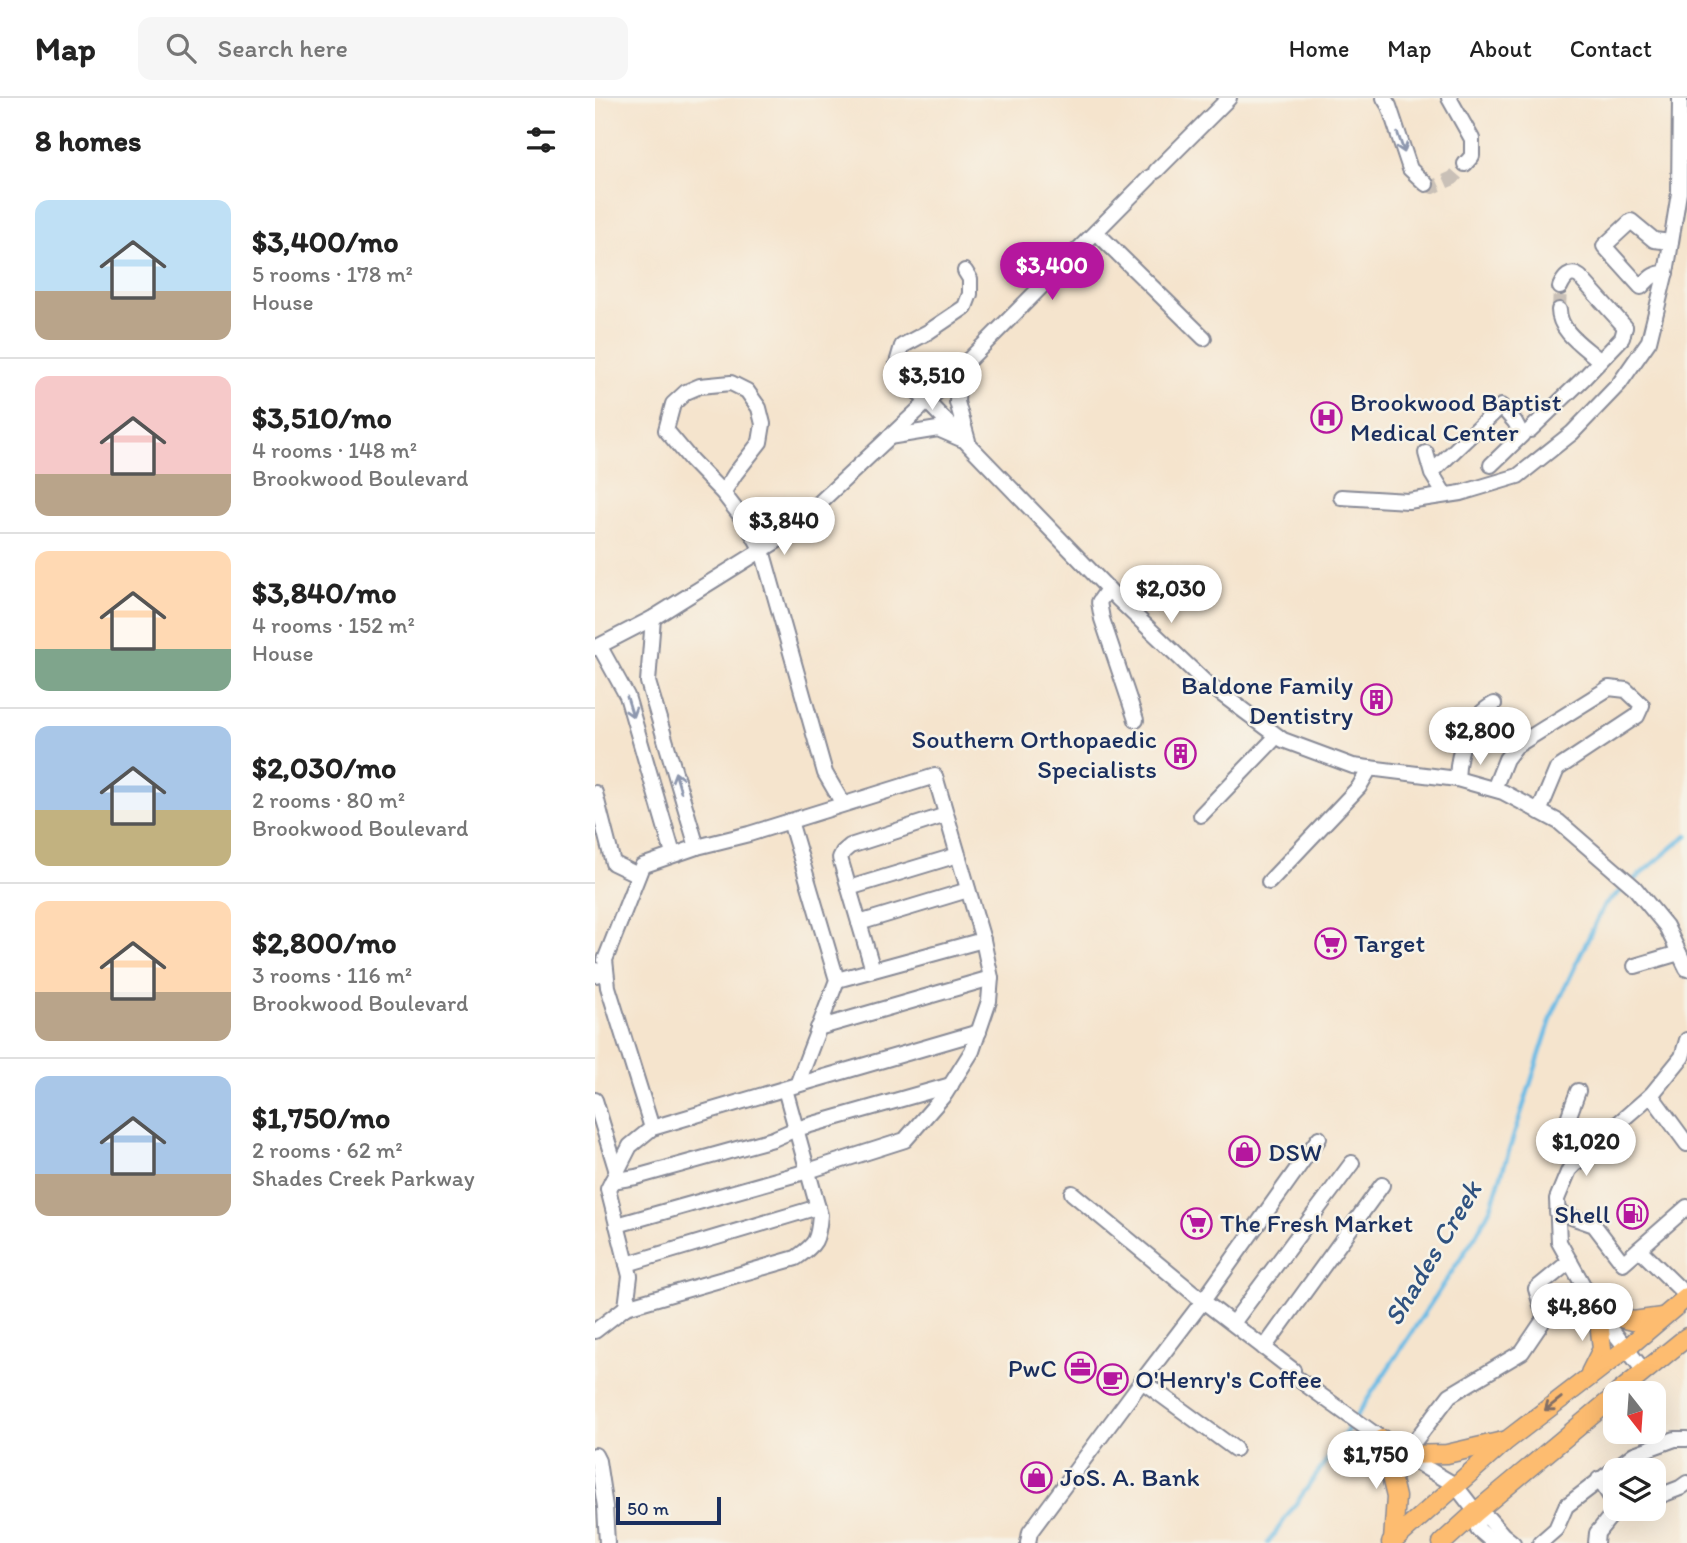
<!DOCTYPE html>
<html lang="en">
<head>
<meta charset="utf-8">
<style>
	body { margin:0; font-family:Itim,sans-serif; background:#f6f6f6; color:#222; height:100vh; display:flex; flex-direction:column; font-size:26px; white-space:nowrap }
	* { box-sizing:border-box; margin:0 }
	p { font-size:23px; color:#767676 }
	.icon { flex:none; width:38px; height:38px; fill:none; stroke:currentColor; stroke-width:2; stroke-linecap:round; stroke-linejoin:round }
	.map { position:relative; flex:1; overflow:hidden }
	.panel { display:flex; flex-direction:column; background:#fff; width:595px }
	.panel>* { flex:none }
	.needle { width:46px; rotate:163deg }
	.tools { position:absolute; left:1008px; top:1283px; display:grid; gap:14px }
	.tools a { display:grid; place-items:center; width:63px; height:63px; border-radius:14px; background:#fff; box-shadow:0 7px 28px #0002; font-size:35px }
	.scale { position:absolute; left:21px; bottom:18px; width:105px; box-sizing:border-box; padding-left:7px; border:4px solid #1b2f5e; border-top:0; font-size:19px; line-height:24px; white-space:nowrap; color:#1b2f5e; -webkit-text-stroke:5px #f7f3e8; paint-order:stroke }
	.price { position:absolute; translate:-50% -60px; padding:0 16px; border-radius:24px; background:#fff; color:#222; font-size:23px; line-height:46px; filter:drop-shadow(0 2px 4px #0008) }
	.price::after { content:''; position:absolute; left:50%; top:42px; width:21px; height:16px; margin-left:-10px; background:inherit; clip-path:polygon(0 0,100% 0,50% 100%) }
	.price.active { background:#b5179e; color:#fff }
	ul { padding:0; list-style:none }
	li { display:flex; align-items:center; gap:21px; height:175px; padding:0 35px }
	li+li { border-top:2px solid #e0e0e0 }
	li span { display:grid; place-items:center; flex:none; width:196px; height:140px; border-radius:14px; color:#555 }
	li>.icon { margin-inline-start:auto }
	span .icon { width:84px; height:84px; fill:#fffc; stroke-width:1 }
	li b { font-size:30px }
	h2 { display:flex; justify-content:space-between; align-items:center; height:84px; padding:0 35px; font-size:30px }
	header { display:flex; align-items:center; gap:42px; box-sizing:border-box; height:98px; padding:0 35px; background:#fff; border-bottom:2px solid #e0e0e0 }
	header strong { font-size:33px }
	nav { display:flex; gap:38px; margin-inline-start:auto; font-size:24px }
	.search { width:490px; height:63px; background:#f6f6f6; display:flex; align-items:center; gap:18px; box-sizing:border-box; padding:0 24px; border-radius:14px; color:#767676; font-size:26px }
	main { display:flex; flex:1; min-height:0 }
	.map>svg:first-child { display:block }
</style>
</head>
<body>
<header>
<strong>Map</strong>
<div class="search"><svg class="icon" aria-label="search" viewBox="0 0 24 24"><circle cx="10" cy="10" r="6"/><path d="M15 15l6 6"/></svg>Search here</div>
<nav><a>Home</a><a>Map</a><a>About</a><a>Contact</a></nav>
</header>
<main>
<section class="panel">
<h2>8 homes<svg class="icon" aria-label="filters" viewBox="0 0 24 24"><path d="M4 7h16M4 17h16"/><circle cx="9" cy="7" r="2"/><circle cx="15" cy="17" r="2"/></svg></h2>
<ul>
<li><span style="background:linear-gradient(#bfe0f5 65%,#b9a48a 0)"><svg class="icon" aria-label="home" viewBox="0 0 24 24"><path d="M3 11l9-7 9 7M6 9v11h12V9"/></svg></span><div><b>$3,400/mo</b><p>5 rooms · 178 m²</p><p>House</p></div></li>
<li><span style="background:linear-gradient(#f6c9c9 70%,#b9a48a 0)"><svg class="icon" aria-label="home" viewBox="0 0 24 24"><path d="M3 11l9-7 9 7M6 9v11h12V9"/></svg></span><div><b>$3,510/mo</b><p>4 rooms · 148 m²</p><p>Brookwood Boulevard</p></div></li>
<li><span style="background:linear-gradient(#ffd9b3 70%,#7fa58c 0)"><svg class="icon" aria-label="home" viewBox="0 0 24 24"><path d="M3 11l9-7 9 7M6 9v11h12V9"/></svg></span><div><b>$3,840/mo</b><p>4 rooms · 152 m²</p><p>House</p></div></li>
<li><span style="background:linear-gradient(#a9c7e8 60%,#c2b280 0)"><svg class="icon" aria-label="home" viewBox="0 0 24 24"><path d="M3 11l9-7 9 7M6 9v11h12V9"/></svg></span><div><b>$2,030/mo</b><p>2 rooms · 80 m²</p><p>Brookwood Boulevard</p></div></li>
<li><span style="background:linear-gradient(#ffd9b3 65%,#b9a48a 0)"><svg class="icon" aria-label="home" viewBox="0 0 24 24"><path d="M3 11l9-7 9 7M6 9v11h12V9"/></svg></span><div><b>$2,800/mo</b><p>3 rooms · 116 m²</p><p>Brookwood Boulevard</p></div></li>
<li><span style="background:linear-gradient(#a9c7e8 70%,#b9a48a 0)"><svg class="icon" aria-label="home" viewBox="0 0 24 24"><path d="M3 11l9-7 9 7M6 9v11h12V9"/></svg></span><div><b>$1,750/mo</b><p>2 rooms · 62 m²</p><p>Shades Creek Parkway</p></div></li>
</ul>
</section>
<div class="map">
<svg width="1092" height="1445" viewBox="0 0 1092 1445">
	<rect width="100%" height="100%" fill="#f7f3e8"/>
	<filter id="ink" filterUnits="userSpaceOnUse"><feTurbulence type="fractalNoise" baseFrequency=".0143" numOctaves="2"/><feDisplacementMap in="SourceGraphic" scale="14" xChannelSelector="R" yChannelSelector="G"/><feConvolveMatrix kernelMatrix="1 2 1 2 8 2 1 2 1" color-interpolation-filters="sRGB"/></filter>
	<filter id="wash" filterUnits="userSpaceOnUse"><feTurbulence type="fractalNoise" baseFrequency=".00686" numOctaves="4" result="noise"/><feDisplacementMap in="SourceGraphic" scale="28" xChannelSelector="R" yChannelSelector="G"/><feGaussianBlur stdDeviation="1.57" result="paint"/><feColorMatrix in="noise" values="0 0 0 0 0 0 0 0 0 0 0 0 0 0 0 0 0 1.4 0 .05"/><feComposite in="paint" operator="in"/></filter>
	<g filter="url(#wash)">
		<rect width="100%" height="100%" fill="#f5e4cd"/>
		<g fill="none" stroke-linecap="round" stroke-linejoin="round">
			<polyline stroke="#6abbe5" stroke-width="4.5" points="673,1445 739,1352 881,1137 896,1109 958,915 1009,807 1092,737"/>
		</g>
	</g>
	<g filter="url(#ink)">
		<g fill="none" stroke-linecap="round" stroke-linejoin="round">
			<g stroke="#c9c0b7" stroke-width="14" stroke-dasharray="14 7" stroke-linecap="butt">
				<polyline points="831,86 838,89 858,80 870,66"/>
				<polyline points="964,212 965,189"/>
			</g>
			<defs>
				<g id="minor">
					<polyline points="789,0 794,8 815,71 831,86"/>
					<polyline points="854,0 877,41 877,58 870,66"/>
					<polyline points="561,73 634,0"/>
					<polyline points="501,134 609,240"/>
					<polyline points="370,173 375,181 375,196 370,209 333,234 307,248 302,265 315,286 523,501 609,583 688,642 758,668 862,681 908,694 964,724 1039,789 1071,828 1092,871"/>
					<path d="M 1071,175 C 1059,174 1054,181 1046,189 L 1009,148 L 1036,123 L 1059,142 L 1076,144"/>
					<path d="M 965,189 C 969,180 975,172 985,179 L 1030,229"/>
					<path d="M 964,212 C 964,234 990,249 1005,263"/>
					<polyline points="364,272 362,304 373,343"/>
					<polyline points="935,332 989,280 1027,240 1030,229"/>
					<polyline points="294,339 343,331 366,341"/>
					<polyline points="831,355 837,376 850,397"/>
					<polyline points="837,374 906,308 920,324 927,337 896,367"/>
					<polyline points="128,395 140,376 165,344 168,326 164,310 152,293 136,285 105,288 91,294 78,306 71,332 96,362 128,395 151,425 167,452 230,675 248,706"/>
					<polyline points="746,399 813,403 866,395 923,378 977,335 1024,286 1054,243 1072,169 1084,95 1085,0"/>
					<polyline points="513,491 504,504 507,521 541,622"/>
					<polyline points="58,520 53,584 102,749"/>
					<polyline points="5,549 32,598 78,756"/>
					<polyline points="0,550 58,520 188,439 333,303 555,79"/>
					<path d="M 862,681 C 863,653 872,620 899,606"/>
					<polyline points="899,691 911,661 921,648 1014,590 1031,592 1047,607 1042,618 962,671 944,714"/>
					<polyline points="0,695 18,765 43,777"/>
					<polyline points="606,717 682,638"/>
					<polyline points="674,784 764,689 775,670"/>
					<polyline points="254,790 363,757"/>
					<polyline points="264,825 373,792"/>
					<polyline points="1040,868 1084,855"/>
					<polyline points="0,872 1,877"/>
					<polyline points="278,872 245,760 248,754 255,748 351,717"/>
					<polyline points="242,882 388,842"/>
					<polyline points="223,930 396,880"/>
					<polyline points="202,987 384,934"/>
					<polyline points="983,993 971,1026 984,1063"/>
					<polyline points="1056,997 1092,1046"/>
					<polyline points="0,1002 22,1074"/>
					<polyline points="17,1083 41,1079 178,1041 201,1031 356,987"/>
					<polyline points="477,1095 608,1203 724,1040"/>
					<polyline points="1092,1109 1044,1151 1092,1198"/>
					<polyline points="962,1114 999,1127 1028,1165 1044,1151"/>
					<polyline points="22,1127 213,1073 310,1042 350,996 377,953 394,903 396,880 388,842 340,678 154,736 102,749 47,768 10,862 13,889 57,1030"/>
					<polyline points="32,1166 223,1109"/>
					<polyline points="31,1209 35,1178 13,1091 35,1048 57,1030 202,987 242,882 195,723"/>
					<polyline points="638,1225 757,1065"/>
					<path d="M 0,1233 L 31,1209 L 201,1160 C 221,1146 223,1143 225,1117 L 190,991"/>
					<polyline points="669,1250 787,1087"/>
					<polyline points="1049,1273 1003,1214 964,1144 962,1101 974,1072 1003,1043 1057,996 1087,959 1092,942"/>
					<polyline points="696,1276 809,1357 860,1387 881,1414 894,1421 908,1437 918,1445"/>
					<polyline points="640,1351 547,1283 608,1203 698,1272"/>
					<polyline points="0,1357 3,1363 10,1409 12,1445"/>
					<polyline points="809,1357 855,1297 927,1254 950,1220 941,1191 975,1163"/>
					<polyline points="1059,1400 1085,1390 1092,1385"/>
					<polyline points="881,1414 883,1431 899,1445"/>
					<polyline points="433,1445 435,1434 547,1283"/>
					<polyline points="945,1445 961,1431 971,1408 1039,1356 1080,1341 1092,1341"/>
					<polyline points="1001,1445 1002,1435 1019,1414 1018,1403 1004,1381"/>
				</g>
				<g id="major">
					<polyline points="995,1275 1007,1251 1003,1214 1038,1223 1067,1219"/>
					<polyline points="1023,1295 1092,1239"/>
					<polyline points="787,1341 801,1399 798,1443"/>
					<polyline points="809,1357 852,1356 908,1343"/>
					<polyline points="796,1445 911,1343 1032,1250 1092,1199"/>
					<polyline points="847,1445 881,1414 1020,1298"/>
				</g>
			</defs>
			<use href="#minor" stroke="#888a96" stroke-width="18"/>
			<use href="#major" stroke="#888a96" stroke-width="21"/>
			<use href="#minor" stroke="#fff" stroke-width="14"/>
			<use href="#major" stroke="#fdbc6f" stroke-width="18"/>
		</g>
		<defs><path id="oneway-shaft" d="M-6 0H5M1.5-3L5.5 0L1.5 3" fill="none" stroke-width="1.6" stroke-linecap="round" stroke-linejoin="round" transform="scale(1.75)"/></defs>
		<g stroke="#8d97ae">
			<use href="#oneway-shaft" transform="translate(806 45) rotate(71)"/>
			<use href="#oneway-shaft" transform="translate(35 609) rotate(73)"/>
			<use href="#oneway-shaft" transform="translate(83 684) rotate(-106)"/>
		</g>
		<use stroke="#816e66" href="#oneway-shaft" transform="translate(958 1306) rotate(142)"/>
	</g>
	<defs>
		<symbol id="hospital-ring" viewBox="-11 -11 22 22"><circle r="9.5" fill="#f7f3e8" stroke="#b5179e" stroke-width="1.5"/><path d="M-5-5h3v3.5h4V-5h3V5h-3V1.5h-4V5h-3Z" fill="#b5179e"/></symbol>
		<symbol id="building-ring" viewBox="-11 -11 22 22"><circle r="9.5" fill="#f7f3e8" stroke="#b5179e" stroke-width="1.5"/><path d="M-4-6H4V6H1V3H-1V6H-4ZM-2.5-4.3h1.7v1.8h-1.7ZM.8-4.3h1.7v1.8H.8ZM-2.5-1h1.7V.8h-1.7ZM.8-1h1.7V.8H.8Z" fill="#b5179e"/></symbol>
		<symbol id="supermarket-ring" viewBox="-11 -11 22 22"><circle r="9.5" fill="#f7f3e8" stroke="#b5179e" stroke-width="1.5"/><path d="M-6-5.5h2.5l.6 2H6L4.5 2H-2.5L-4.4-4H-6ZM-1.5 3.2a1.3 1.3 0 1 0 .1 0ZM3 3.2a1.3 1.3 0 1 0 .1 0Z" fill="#b5179e"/></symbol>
		<symbol id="shop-ring" viewBox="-11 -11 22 22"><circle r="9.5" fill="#f7f3e8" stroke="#b5179e" stroke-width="1.5"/><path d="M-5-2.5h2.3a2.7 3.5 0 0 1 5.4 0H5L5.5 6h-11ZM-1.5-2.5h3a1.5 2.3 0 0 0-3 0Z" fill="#b5179e"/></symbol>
		<symbol id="fuel-ring" viewBox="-11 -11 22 22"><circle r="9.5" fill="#f7f3e8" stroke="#b5179e" stroke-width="1.5"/><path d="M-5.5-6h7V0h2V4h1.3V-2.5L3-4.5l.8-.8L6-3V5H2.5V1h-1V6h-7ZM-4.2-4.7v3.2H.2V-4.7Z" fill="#b5179e"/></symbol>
		<symbol id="office-ring" viewBox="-11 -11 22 22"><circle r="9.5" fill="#f7f3e8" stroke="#b5179e" stroke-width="1.5"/><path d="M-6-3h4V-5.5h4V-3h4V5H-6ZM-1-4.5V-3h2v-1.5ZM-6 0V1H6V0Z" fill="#b5179e"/></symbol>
		<symbol id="cafe-ring" viewBox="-11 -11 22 22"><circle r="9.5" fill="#f7f3e8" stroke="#b5179e" stroke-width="1.5"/><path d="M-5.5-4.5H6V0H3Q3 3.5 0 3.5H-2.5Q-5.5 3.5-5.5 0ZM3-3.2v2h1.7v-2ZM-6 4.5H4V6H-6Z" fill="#b5179e"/></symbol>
	</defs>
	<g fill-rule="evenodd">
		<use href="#hospital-ring" x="714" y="302" width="35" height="35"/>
		<use href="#building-ring" x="764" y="584" width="35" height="35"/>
		<use href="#building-ring" x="568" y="638" width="35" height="35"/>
		<use href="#supermarket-ring" x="718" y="828" width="35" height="35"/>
		<use href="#shop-ring" x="632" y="1036" width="35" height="35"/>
		<use href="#fuel-ring" x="1020" y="1098" width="35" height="35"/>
		<use href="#supermarket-ring" x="584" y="1108" width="35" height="35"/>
		<use href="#office-ring" x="468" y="1252" width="35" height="35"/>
		<use href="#cafe-ring" x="500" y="1264" width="35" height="35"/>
		<use href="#shop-ring" x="424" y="1362" width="35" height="35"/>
	</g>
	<g text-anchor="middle" stroke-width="5" stroke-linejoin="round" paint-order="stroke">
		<g font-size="26" fill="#1b2f5e" stroke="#f7f3e8" text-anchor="start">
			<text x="755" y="313">Brookwood Baptist<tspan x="755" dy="30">Medical Center</tspan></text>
			<text x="758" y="596" text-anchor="end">Baldone Family<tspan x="758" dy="30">Dentistry</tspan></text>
			<text x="562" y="650" text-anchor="end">Southern Orthopaedic<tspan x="562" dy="30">Specialists</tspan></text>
			<text x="759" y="854">Target</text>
			<text x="673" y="1063">DSW</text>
			<text x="1015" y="1125" text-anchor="end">Shell</text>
			<text x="625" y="1134">The Fresh Market</text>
			<text x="462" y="1279" text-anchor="end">PwC</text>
			<text x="540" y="1290">O'Henry's Coffee</text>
			<text x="465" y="1388">JoS. A. Bank</text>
		</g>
		<g font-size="28" font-style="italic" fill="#2f5280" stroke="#f7f3e8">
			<text transform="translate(837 1155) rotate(-59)" y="10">Shades Creek</text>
		</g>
	</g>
</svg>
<div class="tools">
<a><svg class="needle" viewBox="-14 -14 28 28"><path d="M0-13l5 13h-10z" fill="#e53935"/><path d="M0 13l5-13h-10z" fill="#767676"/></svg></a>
<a><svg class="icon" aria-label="layers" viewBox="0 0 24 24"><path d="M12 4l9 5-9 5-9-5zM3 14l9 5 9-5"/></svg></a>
</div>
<div class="scale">50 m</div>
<b class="price active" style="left:457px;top:204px">$3,400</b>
<b class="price" style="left:337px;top:314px">$3,510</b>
<b class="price" style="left:189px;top:459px">$3,840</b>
<b class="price" style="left:576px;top:527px">$2,030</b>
<b class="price" style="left:885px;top:669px">$2,800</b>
<b class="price" style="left:991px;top:1080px">$1,020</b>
<b class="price" style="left:987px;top:1245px">$4,860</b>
<b class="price" style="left:781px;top:1393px">$1,750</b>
</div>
</main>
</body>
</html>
